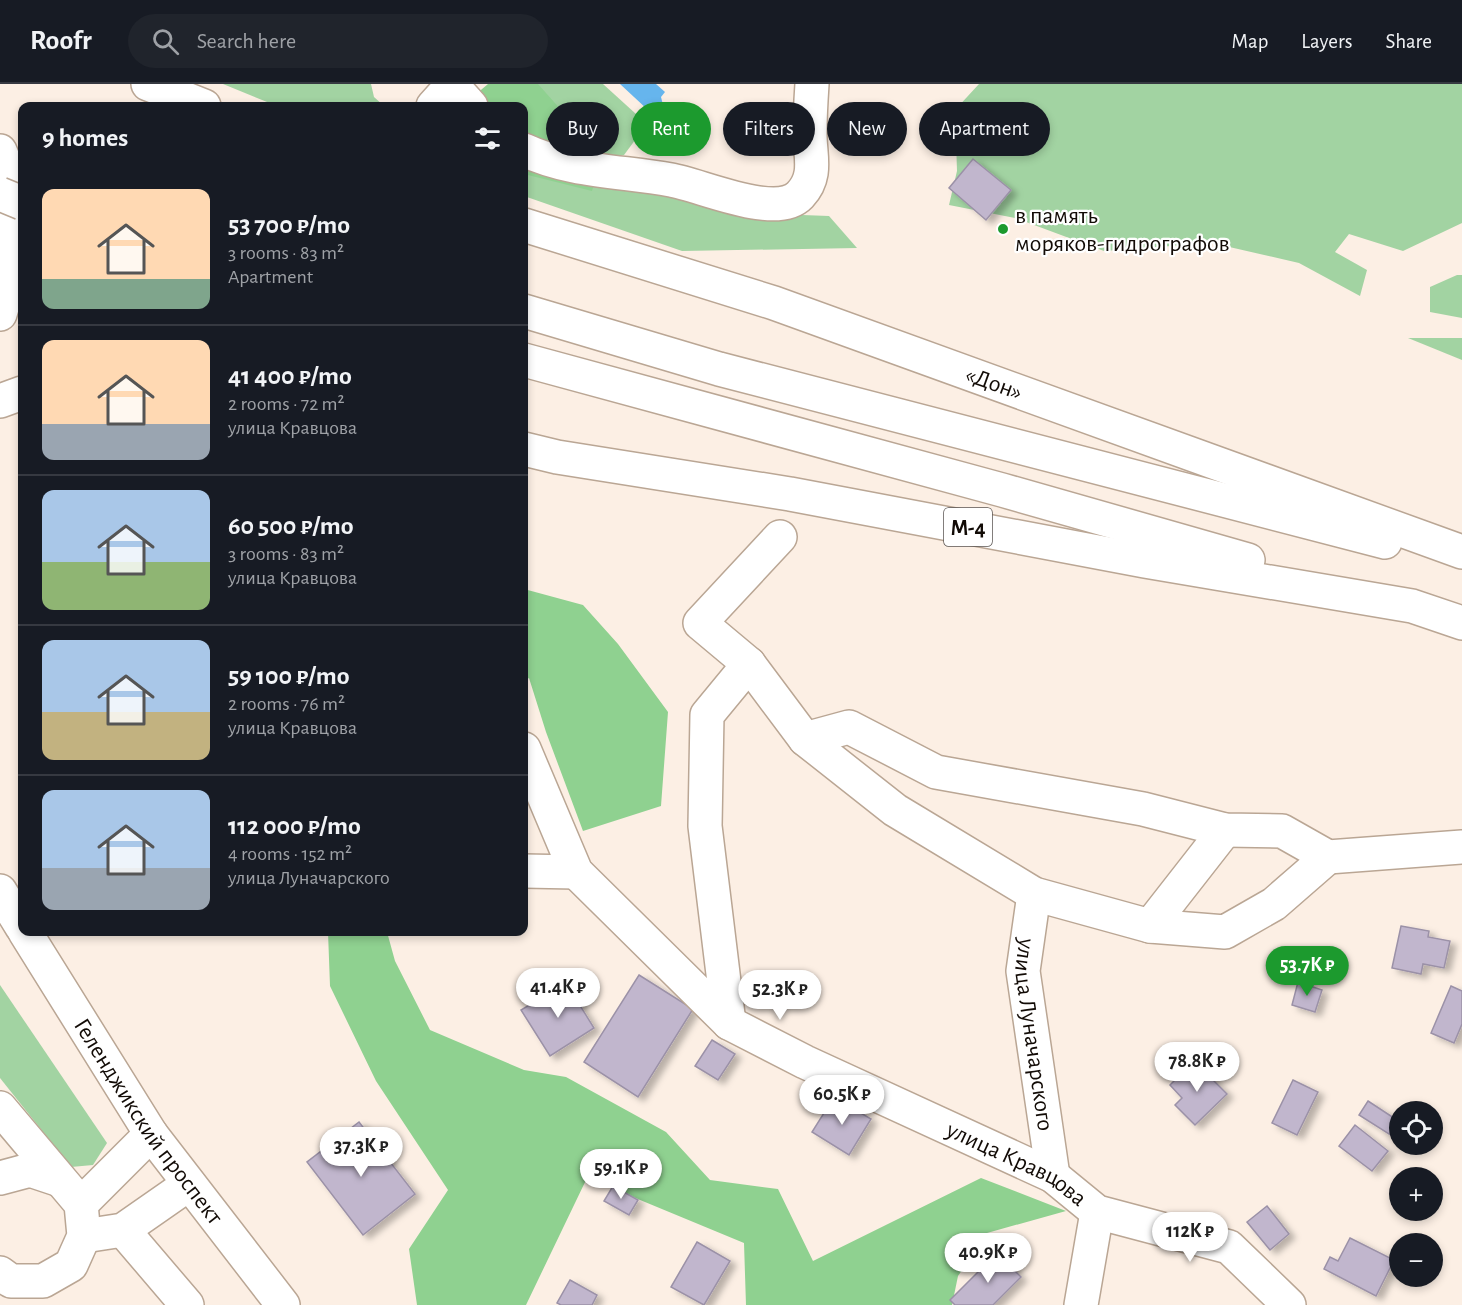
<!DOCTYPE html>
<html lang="en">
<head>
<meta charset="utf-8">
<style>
	body { margin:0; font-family:"Alegreya Sans",sans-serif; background:#20242c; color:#f1f3f6; height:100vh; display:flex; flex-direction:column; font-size:22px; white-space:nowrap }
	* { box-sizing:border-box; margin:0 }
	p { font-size:20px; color:#9ea1a6 }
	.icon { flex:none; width:33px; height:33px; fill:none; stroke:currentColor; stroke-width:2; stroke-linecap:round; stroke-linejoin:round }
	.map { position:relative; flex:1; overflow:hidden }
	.side { position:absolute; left:18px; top:18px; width:510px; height:834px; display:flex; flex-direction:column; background:#171b24; border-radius:12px; box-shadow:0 3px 9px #0003 }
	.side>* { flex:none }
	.hud { position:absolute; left:546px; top:18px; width:570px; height:54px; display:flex; gap:12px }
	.buttons { position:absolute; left:1389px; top:1017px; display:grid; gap:12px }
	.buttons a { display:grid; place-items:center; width:54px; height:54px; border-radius:50%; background:#171b24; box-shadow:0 3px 9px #0003; font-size:30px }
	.price { position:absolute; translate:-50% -51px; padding:0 14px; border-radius:21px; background:#fff; color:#222; font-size:20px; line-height:39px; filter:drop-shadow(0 2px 3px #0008) }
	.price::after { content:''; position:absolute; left:50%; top:36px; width:18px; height:14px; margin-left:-9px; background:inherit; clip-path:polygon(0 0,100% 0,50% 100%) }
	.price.current { background:#1c9a2e; color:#fff }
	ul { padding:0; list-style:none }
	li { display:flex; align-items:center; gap:18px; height:150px; padding:0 24px }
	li+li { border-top:2px solid #363941 }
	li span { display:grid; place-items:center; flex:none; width:168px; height:120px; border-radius:12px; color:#555 }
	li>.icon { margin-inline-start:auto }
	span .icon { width:72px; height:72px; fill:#fffc; stroke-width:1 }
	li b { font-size:26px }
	h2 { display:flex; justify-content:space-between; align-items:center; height:72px; padding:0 24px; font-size:26px }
	.pill { padding:0 21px; border-radius:27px; background:#171b24; box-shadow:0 3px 9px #0003; font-size:21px; line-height:54px }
	.pill.current { background:#1c9a2e; color:#fff }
	header { display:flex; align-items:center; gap:36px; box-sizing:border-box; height:84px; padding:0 30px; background:#171b24; border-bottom:2px solid #363941 }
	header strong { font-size:28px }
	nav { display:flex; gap:33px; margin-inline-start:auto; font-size:21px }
	.search { width:420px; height:54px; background:#20242c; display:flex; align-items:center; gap:15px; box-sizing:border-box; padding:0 21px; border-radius:33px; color:#9ea1a6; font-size:22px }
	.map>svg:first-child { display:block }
</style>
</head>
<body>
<header>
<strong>Roofr</strong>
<div class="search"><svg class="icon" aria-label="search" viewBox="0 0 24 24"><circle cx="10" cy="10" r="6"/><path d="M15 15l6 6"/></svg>Search here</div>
<nav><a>Map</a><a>Layers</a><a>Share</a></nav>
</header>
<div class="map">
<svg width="1462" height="1221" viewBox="0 0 1462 1221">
	<defs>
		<filter id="shadow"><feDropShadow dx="6" dy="4" stdDeviation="3" flood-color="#0004"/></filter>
	</defs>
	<rect width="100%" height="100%" fill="#fcefe4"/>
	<g fill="#a2d3a2">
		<polygon points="223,0 371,0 374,13 384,22 277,22"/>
		<polygon points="492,0 603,0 647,40 624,71 597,77"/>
		<polygon points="979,0 1462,0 1462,139 1403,167 1349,150 1335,168 1367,186 1360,212 1299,179 1212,159 1104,167 1015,134 949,121 957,87 955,26"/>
		<polygon points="524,77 672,107 749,129 829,132 857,164 682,167 524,112"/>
		<polygon points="1457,191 1462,191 1462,234 1430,228 1430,203"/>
		<polygon points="1408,254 1462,254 1462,276"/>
		<polygon points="0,901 107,1059 93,1081 71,1083 0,994"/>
	</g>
	<g fill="#8fd190">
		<polygon points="488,0 538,0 602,72 592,107 524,90 524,22 472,22 475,11"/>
		<polygon points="524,505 583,521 618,560 668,628 661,722 583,747 546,648 529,594 524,597"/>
		<polygon points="328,848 387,848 395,877 430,946 524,986 566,993 666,1048 710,1096 778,1105 813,1177 981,1094 1066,1127 987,1149 958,1192 952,1221 746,1221 744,1159 587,1094 526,1221 417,1221 409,1165 448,1106 376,997 330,902"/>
	</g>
	<polygon fill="#66b5ed" points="620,0 656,0 665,8 661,13 663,21 661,24 652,22 648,26"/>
	<g fill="#c1b6cd" stroke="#9b91a7" stroke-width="1.5" filter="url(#shadow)">
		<polygon points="973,75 1011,106 986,136 949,104"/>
		<polygon points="1401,842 1429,847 1428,853 1450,857 1444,884 1423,880 1421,890 1392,884"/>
		<polygon points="639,891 693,925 638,1013 584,978"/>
		<polygon points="1298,898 1322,906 1315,928 1292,921"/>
		<polygon points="566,899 594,944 550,972 521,926"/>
		<polygon points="1451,902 1462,907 1462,940 1454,959 1431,949"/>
		<polygon points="712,956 735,970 718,996 695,982"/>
		<polygon points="1194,977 1227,1010 1195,1041 1175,1021 1182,1014 1170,1001"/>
		<polygon points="1293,996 1318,1008 1297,1051 1272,1039"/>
		<polygon points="834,1013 871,1035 849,1071 812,1048"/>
		<polygon points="1368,1017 1400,1038 1400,1057 1359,1031"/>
		<polygon points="359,1038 415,1110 363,1151 307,1078"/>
		<polygon points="1355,1041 1388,1067 1372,1087 1339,1062"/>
		<polygon points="613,1102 638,1116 629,1131 604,1117"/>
		<polygon points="1267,1122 1289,1150 1270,1166 1247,1138"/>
		<polygon points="1350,1154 1394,1176 1376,1212 1324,1185 1330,1173 1338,1177"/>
		<polygon points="697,1158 730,1177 704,1221 671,1203"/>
		<polygon points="997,1169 1021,1193 993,1221 955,1221 950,1216"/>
		<polygon points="570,1196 597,1211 592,1221 561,1221 557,1219"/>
	</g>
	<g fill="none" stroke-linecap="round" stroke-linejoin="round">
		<defs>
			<g id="minor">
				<polyline points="452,1 471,22"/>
				<polyline points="433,22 453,0"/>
				<path d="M 524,66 C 571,88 621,87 671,96 C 701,101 776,136 800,111 C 819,91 809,70 810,46 C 810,31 811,15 812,0"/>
				<polyline points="780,453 700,539 749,580 805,655 895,726 1034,810 1150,842 1225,746"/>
				<polyline points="805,655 849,643 936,688 1143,725 1225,746 1282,747 1328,773 1462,763"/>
				<path id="s1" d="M 524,665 L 576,788 L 729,939 L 805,978 L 1053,1092 L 1097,1128 L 1229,1163 L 1289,1221"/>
				<polyline points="524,787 576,788"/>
				<path id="s2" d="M 1034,810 L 1023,887 L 1053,1092"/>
				<polyline points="1150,842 1225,848 1274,820 1328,773"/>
				<polyline points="729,939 705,742 707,631 749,580"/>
				<polyline points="0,1024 81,1120 84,1152 71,1181 43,1197 11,1197 0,1189"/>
				<polyline points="0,1094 30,1086 60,1096"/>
				<polyline points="81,1120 151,1050"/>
				<polyline points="123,1146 187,1221"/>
				<polyline points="84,1152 123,1146 189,1100"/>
				<polyline points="1081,1221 1097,1128"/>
			</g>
			<g id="major">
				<polyline points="0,807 22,843"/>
				<path id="s3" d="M 25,848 L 151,1050 L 283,1221"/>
			</g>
			<g id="highway">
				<polyline points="148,0 204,22"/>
				<path d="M 0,67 C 23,117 17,180 0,230"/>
				<path id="s4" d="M 524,141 L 774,219 L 1462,468"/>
				<polyline points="524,227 719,285 1385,458"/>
				<polyline points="524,276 1002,406 1248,476"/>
				<polyline points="0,317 22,309"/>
				<polyline points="524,365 557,373 790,410 1145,477 1412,522 1462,539"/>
			</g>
		</defs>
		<use href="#minor" stroke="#baa694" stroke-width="36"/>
		<use href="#major" stroke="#baa694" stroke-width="36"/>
		<use href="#highway" stroke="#baa694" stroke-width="36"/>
		<use href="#minor" stroke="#fff" stroke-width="33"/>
		<use href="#major" stroke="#fff" stroke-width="33"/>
		<use href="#highway" stroke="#fff" stroke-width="33"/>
		<defs>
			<polyline id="highway-bridge" points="0,110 22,119"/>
		</defs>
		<use href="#highway-bridge" stroke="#baa694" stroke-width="36" stroke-linecap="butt"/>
		<use href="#highway-bridge" stroke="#fff" stroke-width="33"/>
	</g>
	<circle fill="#1c9a2e" stroke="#fff" stroke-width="2" cx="1003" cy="145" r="6"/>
	<g text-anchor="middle" stroke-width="4.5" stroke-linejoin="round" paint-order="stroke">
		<rect fill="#fff" stroke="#595451" stroke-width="1.5" x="944" y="424" width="48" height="38" rx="4.5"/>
		<g font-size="22" font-weight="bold" fill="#120b06">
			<text x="968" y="451">М-4</text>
		</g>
		<g font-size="24" fill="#120b06" stroke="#fff" text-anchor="start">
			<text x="1015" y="139">в память<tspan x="1015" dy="28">моряков-гидрографов</tspan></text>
		</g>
		<g font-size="24" fill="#120b06" stroke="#fff">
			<text dy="8" stroke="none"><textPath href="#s4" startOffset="496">«Дон»</textPath></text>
			<text dy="8" stroke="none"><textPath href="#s2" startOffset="142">улица Луначарского</textPath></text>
			<text dy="8" stroke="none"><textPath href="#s3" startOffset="226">Геленджикский проспект</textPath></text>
			<text dy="8" stroke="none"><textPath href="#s1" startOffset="669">улица Кравцова</textPath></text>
		</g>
	</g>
</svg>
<div class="buttons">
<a><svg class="icon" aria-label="locate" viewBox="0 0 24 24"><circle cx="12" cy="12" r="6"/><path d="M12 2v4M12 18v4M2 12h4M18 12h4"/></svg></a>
<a>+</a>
<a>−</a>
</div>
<b class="price current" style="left:1307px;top:913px">53.7K ₽</b>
<b class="price" style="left:558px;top:935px">41.4K ₽</b>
<b class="price" style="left:780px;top:937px">52.3K ₽</b>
<b class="price" style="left:1197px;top:1009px">78.8K ₽</b>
<b class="price" style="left:842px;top:1042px">60.5K ₽</b>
<b class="price" style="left:361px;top:1094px">37.3K ₽</b>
<b class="price" style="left:621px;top:1116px">59.1K ₽</b>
<b class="price" style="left:1190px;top:1179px">112K ₽</b>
<b class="price" style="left:988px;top:1200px">40.9K ₽</b>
<div class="hud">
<a class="pill">Buy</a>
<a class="pill current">Rent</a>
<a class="pill">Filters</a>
<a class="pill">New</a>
<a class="pill">Apartment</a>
</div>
<section class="side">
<h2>9 homes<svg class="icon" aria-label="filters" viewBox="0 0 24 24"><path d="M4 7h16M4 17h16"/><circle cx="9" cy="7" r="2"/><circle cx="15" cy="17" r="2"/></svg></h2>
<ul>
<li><span style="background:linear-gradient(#ffd9b3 75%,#7fa58c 0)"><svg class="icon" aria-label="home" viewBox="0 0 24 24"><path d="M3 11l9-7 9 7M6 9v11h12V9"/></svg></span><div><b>53 700 ₽/mo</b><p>3 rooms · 83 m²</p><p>Apartment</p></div></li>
<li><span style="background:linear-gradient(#ffd9b3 70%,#9aa5b1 0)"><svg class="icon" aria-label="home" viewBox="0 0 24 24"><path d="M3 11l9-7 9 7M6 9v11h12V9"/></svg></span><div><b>41 400 ₽/mo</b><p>2 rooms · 72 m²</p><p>улица Кравцова</p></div></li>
<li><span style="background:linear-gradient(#a9c7e8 60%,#8fb573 0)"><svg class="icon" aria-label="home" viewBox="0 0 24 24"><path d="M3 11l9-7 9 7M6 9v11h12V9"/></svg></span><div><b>60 500 ₽/mo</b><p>3 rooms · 83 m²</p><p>улица Кравцова</p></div></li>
<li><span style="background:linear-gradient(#a9c7e8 60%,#c2b280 0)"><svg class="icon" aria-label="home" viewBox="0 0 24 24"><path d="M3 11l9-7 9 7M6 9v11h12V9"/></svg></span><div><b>59 100 ₽/mo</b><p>2 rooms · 76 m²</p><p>улица Кравцова</p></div></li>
<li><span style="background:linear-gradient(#a9c7e8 65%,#9aa5b1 0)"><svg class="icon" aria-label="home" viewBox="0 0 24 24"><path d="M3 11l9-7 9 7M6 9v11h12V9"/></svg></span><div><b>112 000 ₽/mo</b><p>4 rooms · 152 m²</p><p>улица Луначарского</p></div></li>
</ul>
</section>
</div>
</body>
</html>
